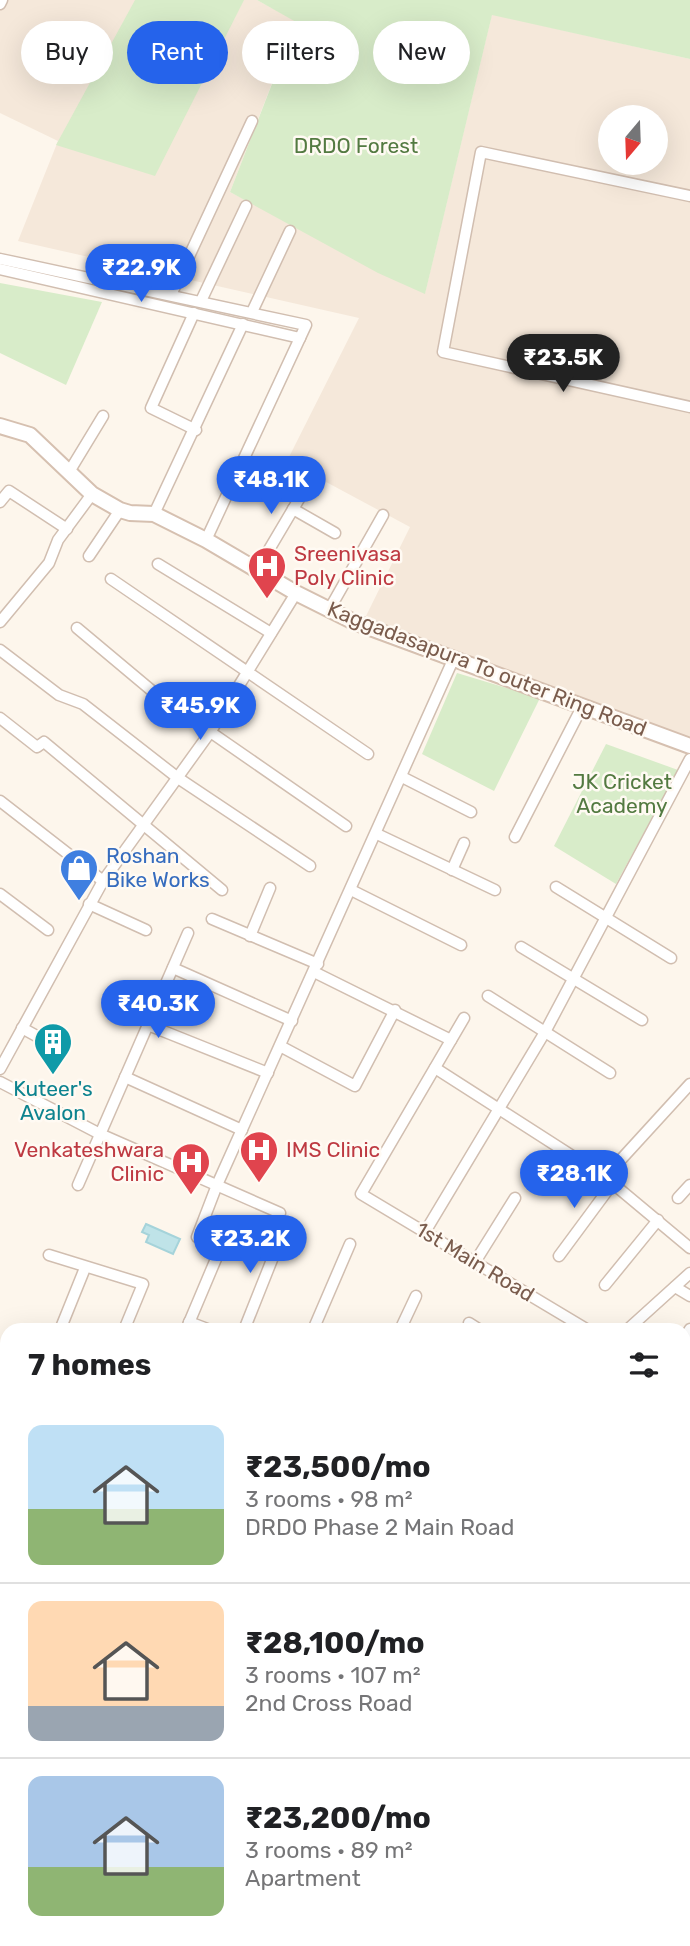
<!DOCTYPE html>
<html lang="en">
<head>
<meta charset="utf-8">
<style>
	body { margin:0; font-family:Rubik,sans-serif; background:#f6f6f6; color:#202124; height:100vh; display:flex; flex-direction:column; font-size:26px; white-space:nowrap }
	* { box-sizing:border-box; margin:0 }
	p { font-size:23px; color:#757577 }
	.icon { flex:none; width:38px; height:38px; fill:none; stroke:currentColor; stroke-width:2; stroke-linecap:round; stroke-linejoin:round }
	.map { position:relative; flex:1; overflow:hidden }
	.side { position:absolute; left:0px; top:1323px; width:691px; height:623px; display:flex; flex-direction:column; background:#fff; border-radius:21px 21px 0 0; box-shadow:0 7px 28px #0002 }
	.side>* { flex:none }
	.banner { position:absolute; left:21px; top:21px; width:649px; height:63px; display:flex; gap:14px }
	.needle { width:46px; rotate:199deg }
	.buttons { position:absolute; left:598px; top:105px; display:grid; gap:14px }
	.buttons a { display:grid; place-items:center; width:70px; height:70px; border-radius:50%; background:#fff; box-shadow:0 7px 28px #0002; font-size:35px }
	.price { position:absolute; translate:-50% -60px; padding:0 16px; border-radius:24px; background:#2563eb; color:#fff; font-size:23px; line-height:46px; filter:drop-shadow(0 2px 4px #0008) }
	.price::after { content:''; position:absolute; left:50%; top:42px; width:21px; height:16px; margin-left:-10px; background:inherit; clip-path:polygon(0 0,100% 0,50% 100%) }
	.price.on { background:#222; color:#fff }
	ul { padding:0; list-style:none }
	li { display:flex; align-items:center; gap:21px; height:175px; padding:0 28px }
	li+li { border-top:2px solid #e0e0e0 }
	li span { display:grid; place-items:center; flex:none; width:196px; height:140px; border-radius:14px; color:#555 }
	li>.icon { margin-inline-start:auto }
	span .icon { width:84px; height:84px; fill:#fffc; stroke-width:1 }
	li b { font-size:30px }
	h2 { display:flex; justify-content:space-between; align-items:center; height:84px; padding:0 28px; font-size:30px }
	.tag { padding:0 24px; border-radius:32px; background:#fff; box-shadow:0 7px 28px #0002; font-size:24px; line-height:63px }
	.tag.on { background:#2563eb; color:#fff }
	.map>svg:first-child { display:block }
</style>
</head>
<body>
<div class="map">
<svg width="690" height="1946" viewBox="0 0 690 1946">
	<rect width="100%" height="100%" fill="#fdf6ec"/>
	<g fill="#f5e8da" fill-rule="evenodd">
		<path d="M 0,0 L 257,0 L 296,21 L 230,192 L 425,293 L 492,14 L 690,59 L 690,738 L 586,699 L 450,653 L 366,616 L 410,527 L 287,461 L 359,318 L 18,241 L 58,141 L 0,113 ZM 611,117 L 656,117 L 656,163 L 611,163 Z"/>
		<polygon points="0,1392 7,1394 7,1657 0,1657"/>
	</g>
	<g fill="#d8ecc9">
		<polygon points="135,0 244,0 155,176 56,145"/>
		<polygon points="257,0 690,0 690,59 492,15 425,294 378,273 230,192 296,22"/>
		<polygon points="0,283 102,302 66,385 0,353"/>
		<polygon points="457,673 540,698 494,791 422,754"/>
		<polygon points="606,744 678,770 616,884 554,846"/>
		<polygon points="0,1689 7,1690 7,1784 0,1785"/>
	</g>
	<polygon fill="#bfe3e8" stroke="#a5d3da" stroke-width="2" points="146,1224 180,1239 173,1254 146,1242 149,1235 142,1232"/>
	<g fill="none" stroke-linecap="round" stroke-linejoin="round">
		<defs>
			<g id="street">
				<polyline points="0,4 2,0"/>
				<polyline points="690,196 481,152 443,352 690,407"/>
				<polyline points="0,259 306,325 206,540"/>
				<polyline points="0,269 300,338"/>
				<polyline points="171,295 252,121"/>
				<polyline points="201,301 246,206"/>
				<polyline points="252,312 290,231"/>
				<polyline points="194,313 151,408 196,430"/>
				<polyline points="69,472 103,416"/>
				<polyline points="0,502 9,491 67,529"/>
				<polyline points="293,509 335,533"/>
				<polyline points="154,514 243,324"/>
				<polyline points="89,556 120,510"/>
				<polyline points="158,564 271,633"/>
				<polyline points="257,570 312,477"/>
				<polyline points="111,579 368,754"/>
				<polyline points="329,610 383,515"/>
				<polyline points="0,622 49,563 58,540 92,494"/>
				<polyline points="77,628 157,695 346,826"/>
				<polyline points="0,650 59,695 83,704 178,778 310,866"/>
				<polyline points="0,718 37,747 44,742 222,890"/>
				<polyline points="402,777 471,812"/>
				<polyline points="0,801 103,881"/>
				<polyline points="377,834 495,890"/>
				<polyline points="515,837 583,705"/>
				<polyline points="452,870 464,843"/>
				<polyline points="556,887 671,958"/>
				<polyline points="351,890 461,945"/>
				<polyline points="0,894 48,930"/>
				<polyline points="89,904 146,930"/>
				<polyline points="212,919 318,964"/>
				<polyline points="250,936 270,888"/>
				<polyline points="521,947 642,1020"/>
				<polyline points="173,968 292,1021"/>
				<polyline points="314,972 451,1040"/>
				<polyline points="488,996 610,1073"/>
				<polyline points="464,1018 361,1194 588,1330"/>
				<polyline points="148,1025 268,1073"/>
				<polyline points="22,1028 62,1050"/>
				<polyline points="280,1046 355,1086 395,1010"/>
				<polyline points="435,1068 605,1177 690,1248"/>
				<polyline points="0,1069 103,881 211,731 296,593"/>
				<polyline points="125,1077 242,1130"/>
				<polyline points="0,1082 100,1134 280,1213"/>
				<polyline points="605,1177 690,1084"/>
				<polyline points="78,1185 188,933"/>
				<polyline points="678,1198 690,1185"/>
				<polyline points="425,1232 545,1032 690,759"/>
				<polyline points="49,1255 143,1284 124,1330"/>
				<polyline points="559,1256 613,1183"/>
				<polyline points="475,1262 515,1198"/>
				<polyline points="605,1285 658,1220"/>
				<polyline points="675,1287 690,1296"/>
				<polyline points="189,1322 210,1330"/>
				<polyline points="469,1323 480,1330"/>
				<polyline points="60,1330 85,1268"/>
				<polyline points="186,1330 221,1247 197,1237 217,1185 453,660"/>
				<polyline points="244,1330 283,1232"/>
				<polyline points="313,1330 350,1244"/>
				<polyline points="400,1330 416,1296"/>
				<polyline points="627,1330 690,1273"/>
				<polyline points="684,1339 690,1329"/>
				<polyline points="0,1362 7,1364"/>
				<polyline points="684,1387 690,1391"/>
				<polyline points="0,1422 6,1428 7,1449 0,1450"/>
				<polyline points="684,1499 690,1489"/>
				<polyline points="684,1609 690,1600"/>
				<polyline points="0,1642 7,1642"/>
				<polyline points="684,1699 690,1702"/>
				<polyline points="684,1828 690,1830"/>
				<polyline points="684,1861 690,1848"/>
				<polyline points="160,1939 161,1946"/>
				<polyline points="293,1939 297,1940"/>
				<polyline points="419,1939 444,1946"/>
				<polyline points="84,1946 86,1939"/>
				<polyline points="376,1946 377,1939"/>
				<polyline points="513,1946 516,1939"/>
				<polyline points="572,1946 575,1939"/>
				<polyline points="647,1946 650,1939"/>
			</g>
			<polyline id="secondary" points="0,426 30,435 92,494 120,510 130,513 154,514 206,540 296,593 354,622 690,746"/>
		</defs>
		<use href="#street" stroke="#d1beb0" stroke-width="13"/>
		<use href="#secondary" stroke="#d6c0b0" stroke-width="18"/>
		<use href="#street" stroke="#fff" stroke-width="10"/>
		<use href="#secondary" stroke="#fff" stroke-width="14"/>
	</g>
	<defs>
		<symbol id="hospital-pin" viewBox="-11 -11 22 30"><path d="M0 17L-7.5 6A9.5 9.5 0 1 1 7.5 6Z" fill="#e0444e" stroke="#fffaf3"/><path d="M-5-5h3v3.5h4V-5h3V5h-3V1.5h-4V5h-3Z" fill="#fff"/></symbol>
		<symbol id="shop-pin" viewBox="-11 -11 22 30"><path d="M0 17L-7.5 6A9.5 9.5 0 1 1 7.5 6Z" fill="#3f7fe0" stroke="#fffaf3"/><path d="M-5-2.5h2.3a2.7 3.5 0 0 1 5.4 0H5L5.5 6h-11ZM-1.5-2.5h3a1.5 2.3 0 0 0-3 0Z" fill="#fff"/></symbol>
		<symbol id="building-pin" viewBox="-11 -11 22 30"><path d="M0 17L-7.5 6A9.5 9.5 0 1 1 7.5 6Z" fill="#0f9aa8" stroke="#fffaf3"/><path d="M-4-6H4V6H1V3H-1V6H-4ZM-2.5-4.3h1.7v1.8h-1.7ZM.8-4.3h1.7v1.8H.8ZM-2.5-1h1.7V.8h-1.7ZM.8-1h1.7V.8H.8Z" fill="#fff"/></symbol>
	</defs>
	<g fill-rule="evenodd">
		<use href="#hospital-pin" x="245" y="544" width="44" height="60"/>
		<use href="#shop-pin" x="57" y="846" width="44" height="60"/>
		<use href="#building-pin" x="31" y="1020" width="44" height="60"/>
		<use href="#hospital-pin" x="237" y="1128" width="44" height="60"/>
		<use href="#hospital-pin" x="169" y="1140" width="44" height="60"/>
	</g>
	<g text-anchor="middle" stroke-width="5" stroke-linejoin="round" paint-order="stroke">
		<g font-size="21" fill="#537a41" stroke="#fffaf3">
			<text x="356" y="153">DRDO Forest</text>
			<text x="622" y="789">JK Cricket<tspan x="622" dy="24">Academy</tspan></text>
		</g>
		<g font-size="21" fill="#be3a42" stroke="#fffaf3" text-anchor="start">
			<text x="294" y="561">Sreenivasa<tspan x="294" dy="24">Poly Clinic</tspan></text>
			<text x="164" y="1157" text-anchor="end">Venkateshwara<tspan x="164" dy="24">Clinic</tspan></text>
			<text x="286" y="1157">IMS Clinic</text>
		</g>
		<g font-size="21" fill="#7a5c4d" stroke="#fffaf3">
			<text transform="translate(487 669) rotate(21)" y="7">Kaggadasapura To outer Ring Road</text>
			<text transform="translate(475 1262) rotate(31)" y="7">1st Main Road</text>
		</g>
		<g font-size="21" fill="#366cbe" stroke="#fffaf3" text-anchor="start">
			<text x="106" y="863">Roshan<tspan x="106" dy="24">Bike Works</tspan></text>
		</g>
		<g font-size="21" fill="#0d838f" stroke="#fffaf3">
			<text x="53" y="1096">Kuteer's<tspan x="53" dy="24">Avalon</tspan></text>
		</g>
	</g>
</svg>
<div class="buttons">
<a><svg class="needle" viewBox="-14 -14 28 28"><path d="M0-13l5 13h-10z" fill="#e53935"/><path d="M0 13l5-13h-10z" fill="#757577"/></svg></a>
</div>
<b class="price" style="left:141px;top:304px">₹22.9K</b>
<b class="price on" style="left:563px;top:394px">₹23.5K</b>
<b class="price" style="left:271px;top:516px">₹48.1K</b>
<b class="price" style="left:200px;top:742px">₹45.9K</b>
<b class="price" style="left:158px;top:1040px">₹40.3K</b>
<b class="price" style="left:574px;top:1210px">₹28.1K</b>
<b class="price" style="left:250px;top:1275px">₹23.2K</b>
<div class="banner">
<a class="tag">Buy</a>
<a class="tag on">Rent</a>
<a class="tag">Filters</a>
<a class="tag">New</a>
</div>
<section class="side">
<h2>7 homes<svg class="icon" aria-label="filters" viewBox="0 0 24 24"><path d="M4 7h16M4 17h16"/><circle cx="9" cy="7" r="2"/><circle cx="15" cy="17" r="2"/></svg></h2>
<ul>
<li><span style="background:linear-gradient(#bfe0f5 60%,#8fb573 0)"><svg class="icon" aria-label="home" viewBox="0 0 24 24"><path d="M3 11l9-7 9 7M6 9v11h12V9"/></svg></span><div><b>₹23,500/mo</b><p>3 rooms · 98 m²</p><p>DRDO Phase 2 Main Road</p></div></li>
<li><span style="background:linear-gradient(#ffd9b3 75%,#9aa5b1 0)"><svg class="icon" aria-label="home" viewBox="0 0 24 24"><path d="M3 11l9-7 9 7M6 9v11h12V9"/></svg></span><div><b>₹28,100/mo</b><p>3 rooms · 107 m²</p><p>2nd Cross Road</p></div></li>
<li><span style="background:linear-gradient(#a9c7e8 65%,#8fb573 0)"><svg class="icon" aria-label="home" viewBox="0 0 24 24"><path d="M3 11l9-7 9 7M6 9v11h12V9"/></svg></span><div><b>₹23,200/mo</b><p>3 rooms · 89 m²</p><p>Apartment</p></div></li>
</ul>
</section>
</div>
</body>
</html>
